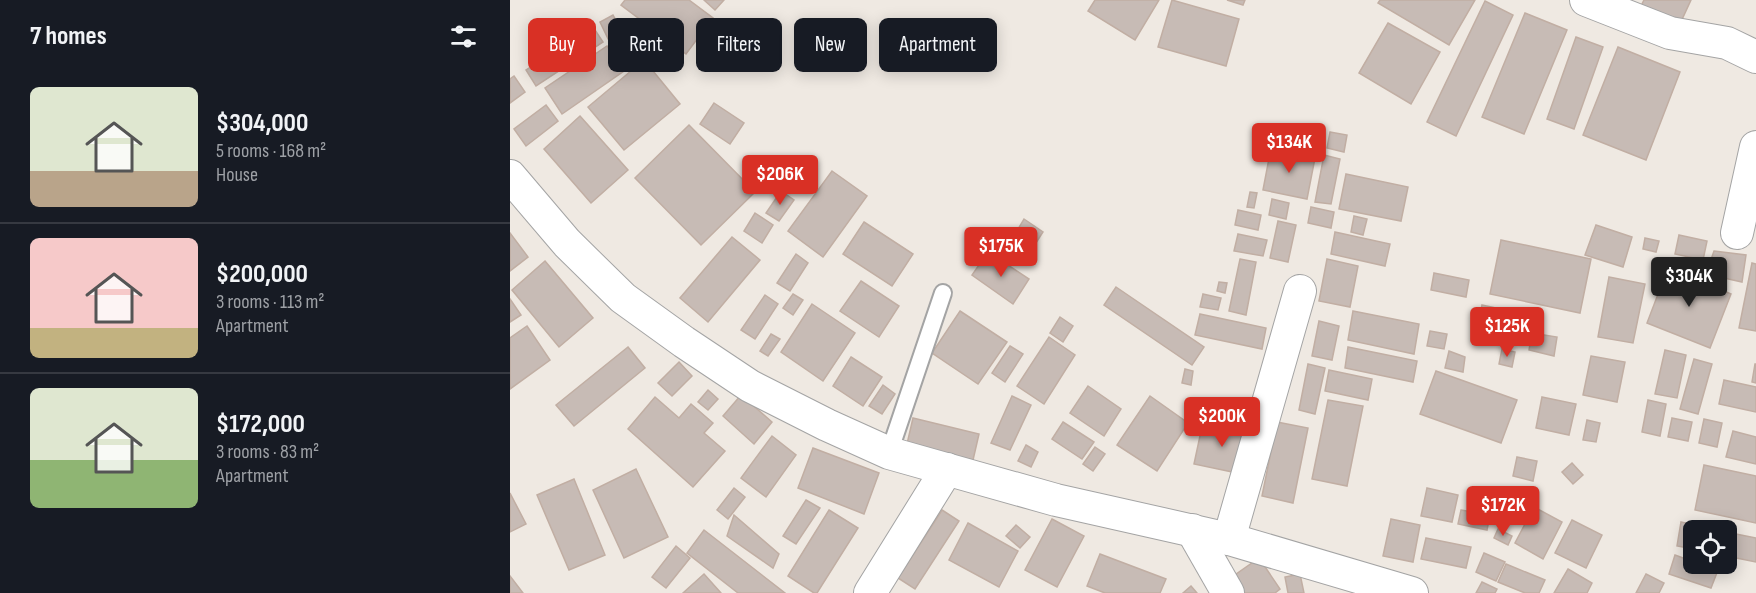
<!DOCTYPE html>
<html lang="en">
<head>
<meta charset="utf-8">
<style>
	body { margin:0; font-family:"Sofia Sans Condensed",sans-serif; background:#242831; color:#f1f3f6; height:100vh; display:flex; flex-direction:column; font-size:22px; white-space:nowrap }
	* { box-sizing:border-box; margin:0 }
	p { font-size:20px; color:#9ea1a6 }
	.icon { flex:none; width:33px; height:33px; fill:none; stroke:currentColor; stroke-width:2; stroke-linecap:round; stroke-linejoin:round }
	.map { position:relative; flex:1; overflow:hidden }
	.sheet { display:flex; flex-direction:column; background:#171b24; width:510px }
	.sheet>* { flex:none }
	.guide { position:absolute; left:18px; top:18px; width:570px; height:54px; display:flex; gap:12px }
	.buttons { position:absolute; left:1173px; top:520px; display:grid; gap:12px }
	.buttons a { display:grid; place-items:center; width:54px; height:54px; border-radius:9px; background:#171b24; box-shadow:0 3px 15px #0003; font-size:30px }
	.price { position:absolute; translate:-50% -51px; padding:0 14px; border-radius:6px; background:#d93025; color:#fff; font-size:20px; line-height:39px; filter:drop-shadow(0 2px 3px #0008) }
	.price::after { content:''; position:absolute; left:50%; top:36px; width:18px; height:14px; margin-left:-9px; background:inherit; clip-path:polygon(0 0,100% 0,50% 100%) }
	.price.active { background:#222; color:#fff }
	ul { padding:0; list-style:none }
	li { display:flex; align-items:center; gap:18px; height:150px; padding:0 30px }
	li+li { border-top:2px solid #363941 }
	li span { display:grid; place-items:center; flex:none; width:168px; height:120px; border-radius:9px; color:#555 }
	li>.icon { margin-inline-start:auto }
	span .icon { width:72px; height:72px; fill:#fffc; stroke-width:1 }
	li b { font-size:26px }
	h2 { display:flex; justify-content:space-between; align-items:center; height:72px; padding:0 30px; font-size:26px }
	.pill { padding:0 21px; border-radius:9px; background:#171b24; box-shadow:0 3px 15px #0003; font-size:21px; line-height:54px }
	.pill.active { background:#d93025; color:#fff }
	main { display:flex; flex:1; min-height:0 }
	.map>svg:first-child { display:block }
</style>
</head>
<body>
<main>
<section class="sheet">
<h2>7 homes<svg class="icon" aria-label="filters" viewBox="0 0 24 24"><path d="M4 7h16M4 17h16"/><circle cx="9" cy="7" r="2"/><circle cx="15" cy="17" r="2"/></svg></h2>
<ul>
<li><span style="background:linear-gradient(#dfe7d0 70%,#b9a48a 0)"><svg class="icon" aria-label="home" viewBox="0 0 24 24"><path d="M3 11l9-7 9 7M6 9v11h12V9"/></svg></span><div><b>$304,000</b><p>5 rooms · 168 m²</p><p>House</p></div></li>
<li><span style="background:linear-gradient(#f6c9c9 75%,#c2b280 0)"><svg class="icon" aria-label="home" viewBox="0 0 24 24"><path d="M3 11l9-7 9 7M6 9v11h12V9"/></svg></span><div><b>$200,000</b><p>3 rooms · 113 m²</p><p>Apartment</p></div></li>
<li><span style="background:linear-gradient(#dfe7d0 60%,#8fb573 0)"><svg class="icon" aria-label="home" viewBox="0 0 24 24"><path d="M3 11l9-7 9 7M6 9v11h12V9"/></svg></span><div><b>$172,000</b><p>3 rooms · 83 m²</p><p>Apartment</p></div></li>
</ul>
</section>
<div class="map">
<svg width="1246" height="593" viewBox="0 0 1246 593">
	<rect width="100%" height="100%" fill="#efe9e2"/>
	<g fill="#c7bbb5" stroke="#c1aea3" stroke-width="1.5">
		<polygon points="115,0 179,0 203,18 176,54 111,5"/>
		<polygon points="194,0 214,0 205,10"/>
		<polygon points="585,0 649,0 625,40 578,11"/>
		<polygon points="662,0 729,19 716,66 648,47"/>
		<polygon points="717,0 735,0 733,5"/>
		<polygon points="870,0 965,0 939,45 868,3"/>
		<polygon points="1134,0 1181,0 1169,26 1130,8"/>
		<polygon points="975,1 1003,15 946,136 917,122"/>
		<polygon points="1015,13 1057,30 1014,134 972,117"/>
		<polygon points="103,15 118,41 103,49 90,22"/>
		<polygon points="878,23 930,52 901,104 849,73"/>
		<polygon points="83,27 93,42 26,86 16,70"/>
		<polygon points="1066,37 1093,47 1064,129 1037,119"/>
		<polygon points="97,46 114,71 52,114 35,88"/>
		<polygon points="1108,47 1170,72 1136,160 1073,135"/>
		<polygon points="134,60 170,104 114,150 78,107"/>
		<polygon points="4,76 15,92 0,103 0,79"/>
		<polygon points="204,103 234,123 220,144 190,124"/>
		<polygon points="36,105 48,121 16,146 4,129"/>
		<polygon points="70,116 118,170 81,203 34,149"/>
		<polygon points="179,125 245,192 191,245 125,178"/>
		<polygon points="777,131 794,135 792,148 775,145"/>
		<polygon points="820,132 837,135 834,152 817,148"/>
		<polygon points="761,148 805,158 797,199 753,190"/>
		<polygon points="814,155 830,159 821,204 805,202"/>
		<polygon points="322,171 357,196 313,257 278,231"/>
		<polygon points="836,174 898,187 891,221 829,209"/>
		<polygon points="271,191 284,200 269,221 256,213"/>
		<polygon points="740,192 747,193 744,208 737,207"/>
		<polygon points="762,199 779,203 776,219 759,215"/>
		<polygon points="801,207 824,212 821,228 798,223"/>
		<polygon points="728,210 751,215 748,230 725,225"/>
		<polygon points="245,213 263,225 252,243 234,231"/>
		<polygon points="844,216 857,219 853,235 841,232"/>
		<polygon points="514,219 533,232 524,246 505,234"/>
		<polygon points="768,221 786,225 778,262 760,258"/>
		<polygon points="354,222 403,254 382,286 333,254"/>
		<polygon points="1086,225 1122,237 1113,267 1075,255"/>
		<polygon points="825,232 880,244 875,266 821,254"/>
		<polygon points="0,233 18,257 0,271"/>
		<polygon points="728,234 757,240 753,256 724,251"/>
		<polygon points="1169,235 1197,241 1193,260 1165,254"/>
		<polygon points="222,237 250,260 198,322 170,298"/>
		<polygon points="1135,238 1149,241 1146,252 1133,249"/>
		<polygon points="991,240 1081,259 1070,313 980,294"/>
		<polygon points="1204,251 1236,255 1232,282 1196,274"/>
		<polygon points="478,252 519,279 503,304 462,275"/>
		<polygon points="286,254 298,263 280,291 267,283"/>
		<polygon points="730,259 746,262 736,315 719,311"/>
		<polygon points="817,259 848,266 840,307 809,301"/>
		<polygon points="35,261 83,318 49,347 2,290"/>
		<polygon points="1242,263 1246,264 1246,331 1229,328"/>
		<polygon points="1158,268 1221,294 1200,348 1137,323"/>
		<polygon points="924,273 959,280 956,297 921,290"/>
		<polygon points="1099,277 1135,284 1123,343 1088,337"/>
		<polygon points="351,281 389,306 369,337 330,311"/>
		<polygon points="709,282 717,283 715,293 707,291"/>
		<polygon points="606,287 694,347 682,365 594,305"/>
		<polygon points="283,294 293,300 283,315 273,308"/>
		<polygon points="693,294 711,298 708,310 690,307"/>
		<polygon points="255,295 268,304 245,339 231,330"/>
		<polygon points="0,299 11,315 0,322"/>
		<polygon points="302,304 345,333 313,381 271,352"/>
		<polygon points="972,305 991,309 984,339 966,335"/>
		<polygon points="450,311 497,342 468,384 422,353"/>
		<polygon points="843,311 909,324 904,354 838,340"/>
		<polygon points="690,314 756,328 752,349 685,335"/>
		<polygon points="550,317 563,326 553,342 540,333"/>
		<polygon points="809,321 829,326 822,360 802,356"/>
		<polygon points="17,326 40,360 0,389 0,338"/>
		<polygon points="920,331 937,334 934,349 917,346"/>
		<polygon points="1022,333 1047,337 1044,356 1019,350"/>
		<polygon points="261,334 270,339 258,356 250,351"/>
		<polygon points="539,337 565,355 534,404 507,386"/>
		<polygon points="500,346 513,354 495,382 482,373"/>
		<polygon points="118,347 135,368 64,426 46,405"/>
		<polygon points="838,347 907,361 903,382 835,368"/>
		<polygon points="992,349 1005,352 1002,367 989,364"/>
		<polygon points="1155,350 1176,355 1167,398 1145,394"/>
		<polygon points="939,351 955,357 953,372 935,368"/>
		<polygon points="1081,356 1115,362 1107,402 1073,395"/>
		<polygon points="341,357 372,377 353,406 323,386"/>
		<polygon points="1184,359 1202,364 1188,414 1170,409"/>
		<polygon points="169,362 182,376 162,396 148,383"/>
		<polygon points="798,364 815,368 805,414 789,410"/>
		<polygon points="1245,364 1246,364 1246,383 1242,382"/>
		<polygon points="675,369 683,371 681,385 672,383"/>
		<polygon points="819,370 862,379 858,400 815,391"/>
		<polygon points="926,371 1007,400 991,443 910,414"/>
		<polygon points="1214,380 1246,387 1246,412 1209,404"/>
		<polygon points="373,385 385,394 372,414 359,406"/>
		<polygon points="578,386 611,409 594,436 560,413"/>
		<polygon points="198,390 208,399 198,410 188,402"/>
		<polygon points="231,395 262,422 244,444 213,416"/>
		<polygon points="502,396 521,405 500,450 481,443"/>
		<polygon points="640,396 678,423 647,471 607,445"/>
		<polygon points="145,397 169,418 181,404 203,423 194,433 215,451 183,487 118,429"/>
		<polygon points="1032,397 1066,404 1059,435 1026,428"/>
		<polygon points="818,400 853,406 837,486 802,479"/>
		<polygon points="1138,400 1156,404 1150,436 1132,432"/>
		<polygon points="403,418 469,434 463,460 397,444"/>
		<polygon points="1162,418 1182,422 1178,441 1158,437"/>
		<polygon points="1194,419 1212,423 1207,447 1189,443"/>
		<polygon points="1077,420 1090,423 1086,442 1073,440"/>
		<polygon points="553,422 584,442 572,459 542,439"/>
		<polygon points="693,422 740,432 732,474 684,464"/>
		<polygon points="767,422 798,428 783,503 752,496"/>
		<polygon points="1223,431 1246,437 1246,464 1216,457"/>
		<polygon points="262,436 286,455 256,497 231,478"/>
		<polygon points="516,445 528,452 521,467 508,461"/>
		<polygon points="585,447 595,454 583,471 573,464"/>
		<polygon points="303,448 369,473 354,514 288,488"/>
		<polygon points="1007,457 1027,461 1023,481 1003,476"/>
		<polygon points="1062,463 1073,475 1063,484 1052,472"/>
		<polygon points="1194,465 1246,476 1246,523 1185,510"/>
		<polygon points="126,469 158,537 114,558 83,490"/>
		<polygon points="64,479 95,555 59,570 27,495"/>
		<polygon points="224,488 235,497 218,519 207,510"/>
		<polygon points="917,488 948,495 942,522 911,516"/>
		<polygon points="0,493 16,524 0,532"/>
		<polygon points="296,500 310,508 286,544 273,536"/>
		<polygon points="1024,507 1052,522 1033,559 1005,543"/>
		<polygon points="319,510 348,528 307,593 304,593 278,576"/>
		<polygon points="432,510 449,521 405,589 388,578"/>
		<polygon points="951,510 980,515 977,530 948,524"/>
		<polygon points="224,515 269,554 263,568 217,536"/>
		<polygon points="542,519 574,536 547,587 515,570"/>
		<polygon points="881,519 910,525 903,562 873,556"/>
		<polygon points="1062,520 1092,535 1076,568 1045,553"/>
		<polygon points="1171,522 1213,531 1184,531 1184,549 1167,546"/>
		<polygon points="458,523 508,551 489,587 439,560"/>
		<polygon points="506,525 520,537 510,548 496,536"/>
		<polygon points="988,529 1002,536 998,545 984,538"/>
		<polygon points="194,530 275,593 228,593 177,553"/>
		<polygon points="1216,532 1246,538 1246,562 1216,556"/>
		<polygon points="916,538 961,547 956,568 911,559"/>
		<polygon points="166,546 180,558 156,588 142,577"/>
		<polygon points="974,553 995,562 986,581 966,572"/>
		<polygon points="590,554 656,579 650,593 595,593 577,586"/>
		<polygon points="1165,555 1184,562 1184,564 1208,570 1201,588 1159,574"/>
		<polygon points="749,558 770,589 765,593 734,593 722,577"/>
		<polygon points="996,564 1035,580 1029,593 1015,593 988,582"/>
		<polygon points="1058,569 1082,583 1077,593 1044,593"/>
		<polygon points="194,574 211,593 173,593"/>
		<polygon points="790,574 794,593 778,593 775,577"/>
		<polygon points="1136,574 1154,583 1149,593 1126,593"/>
		<polygon points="0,576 13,593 0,593"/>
		<polygon points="972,582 987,589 985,593 966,593"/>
		<polygon points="681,586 687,593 673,593"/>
	</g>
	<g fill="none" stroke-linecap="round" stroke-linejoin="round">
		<defs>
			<polyline id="lane" points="379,453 433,293"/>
			<g id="street">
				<polyline points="1076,0 1160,33 1217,43 1246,57"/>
				<polyline points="0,176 57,243 113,298 174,342 240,386 317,425 379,453 546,500 719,539 902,593"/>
				<polyline points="1227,233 1246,147"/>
				<polyline points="682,530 718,593"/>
				<polyline points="719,539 790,291"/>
				<polyline points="360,593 437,469"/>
			</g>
		</defs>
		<use href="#lane" stroke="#a4a4a4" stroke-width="20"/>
		<use href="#street" stroke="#a4a4a4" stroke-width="34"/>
		<use href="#lane" stroke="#fff" stroke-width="16"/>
		<use href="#street" stroke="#fff" stroke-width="32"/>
	</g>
</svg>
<div class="buttons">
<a><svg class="icon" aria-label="locate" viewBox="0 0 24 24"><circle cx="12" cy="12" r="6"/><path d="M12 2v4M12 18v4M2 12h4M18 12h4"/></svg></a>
</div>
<b class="price" style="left:779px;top:174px">$134K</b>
<b class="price" style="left:270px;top:206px">$206K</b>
<b class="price" style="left:491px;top:278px">$175K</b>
<b class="price active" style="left:1179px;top:308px">$304K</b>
<b class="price" style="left:997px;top:358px">$125K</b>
<b class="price" style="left:712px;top:448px">$200K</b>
<b class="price" style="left:993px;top:537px">$172K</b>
<div class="guide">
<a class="pill active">Buy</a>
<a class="pill">Rent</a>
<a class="pill">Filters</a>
<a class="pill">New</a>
<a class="pill">Apartment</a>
</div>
</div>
</main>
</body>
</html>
